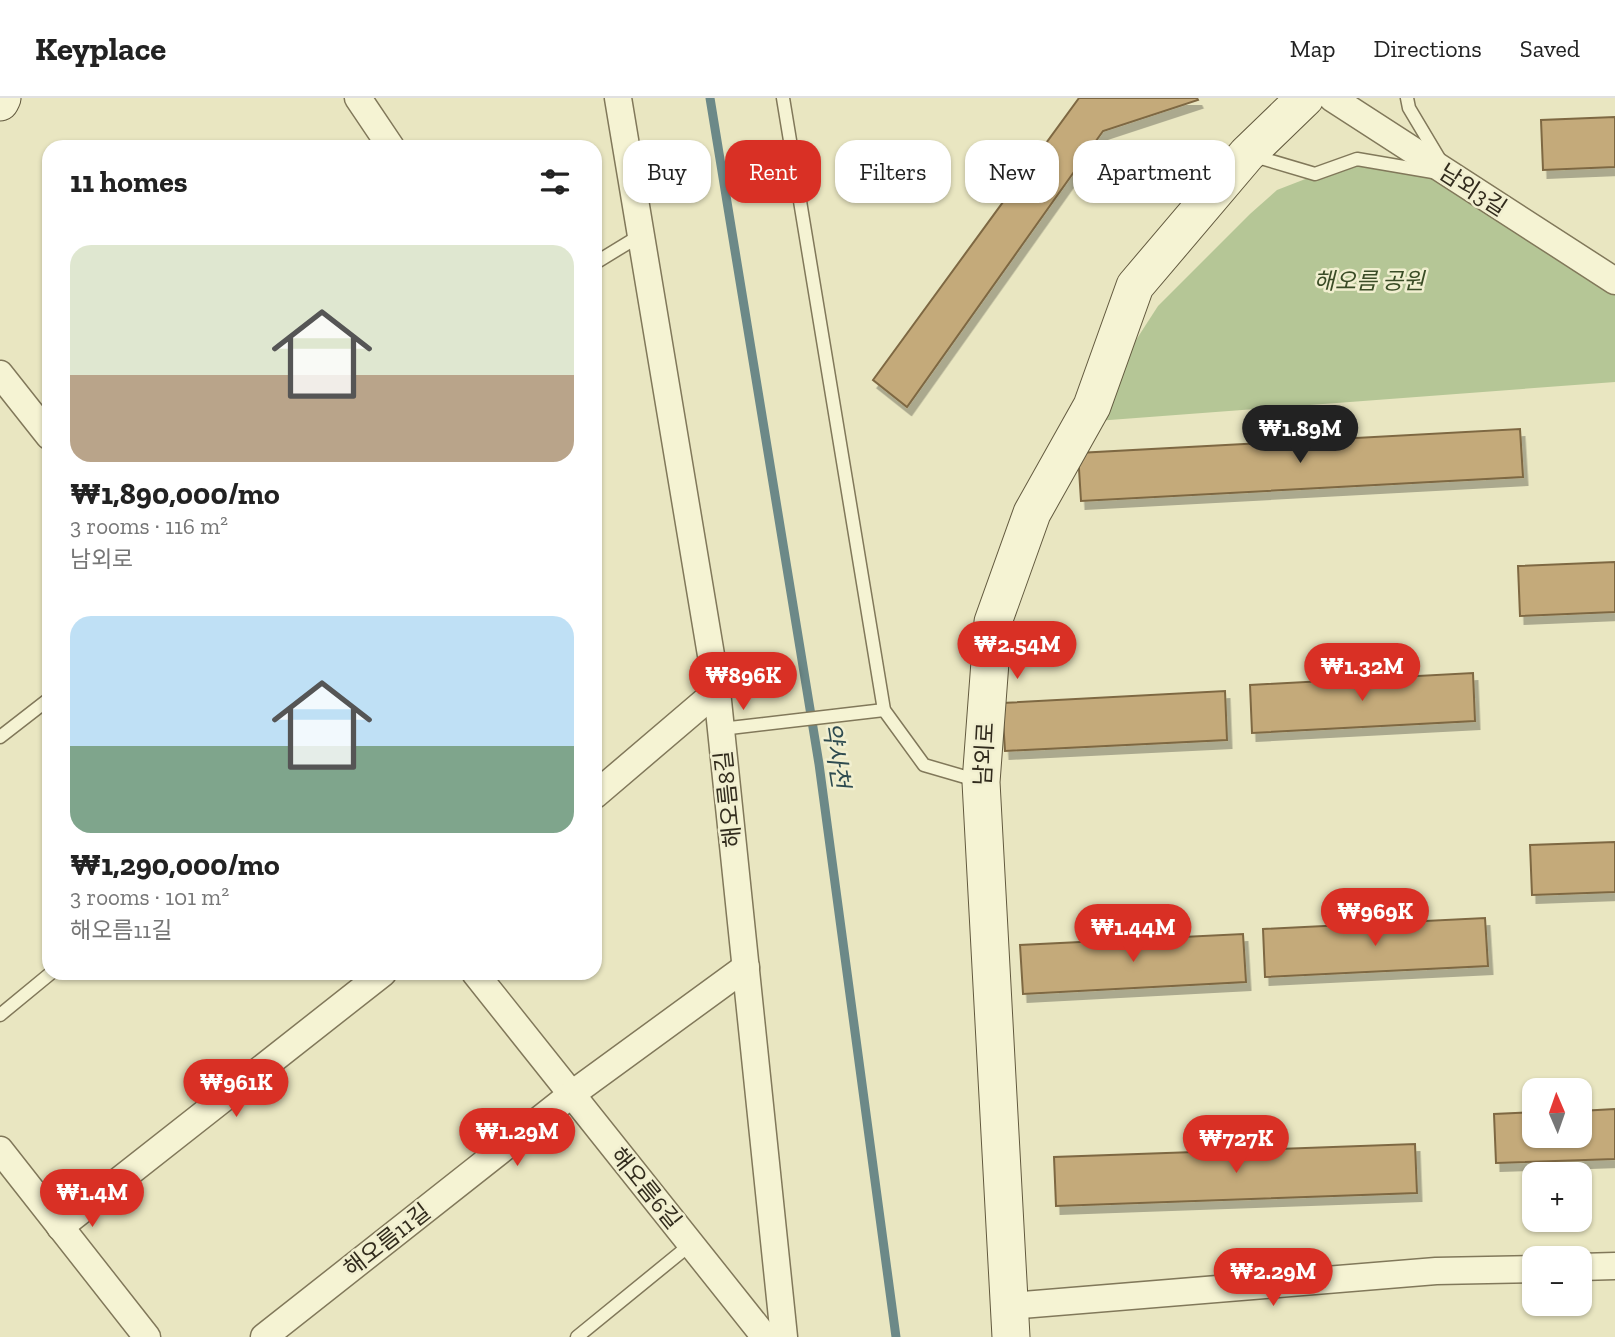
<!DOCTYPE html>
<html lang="en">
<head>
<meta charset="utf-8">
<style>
	body { margin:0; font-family:"Zilla Slab","Noto Sans KR",serif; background:#f6f6f6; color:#222; height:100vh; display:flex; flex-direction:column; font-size:26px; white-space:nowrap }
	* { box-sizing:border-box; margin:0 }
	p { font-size:23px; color:#767676 }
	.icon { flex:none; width:38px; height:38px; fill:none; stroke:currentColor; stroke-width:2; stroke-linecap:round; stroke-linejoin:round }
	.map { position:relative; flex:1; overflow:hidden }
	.drawer { position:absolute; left:42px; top:42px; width:560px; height:840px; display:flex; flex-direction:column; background:#fff; border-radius:21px; box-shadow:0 2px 5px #0004 }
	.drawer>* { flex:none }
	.banner { position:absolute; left:623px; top:42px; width:665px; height:63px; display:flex; gap:14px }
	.needle { width:46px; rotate:358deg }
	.controls { position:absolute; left:1522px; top:980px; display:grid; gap:14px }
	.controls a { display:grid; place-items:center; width:70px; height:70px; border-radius:14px; background:#fff; box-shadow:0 2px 5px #0004; font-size:35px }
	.price { position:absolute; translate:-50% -60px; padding:0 16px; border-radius:24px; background:#d93025; color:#fff; font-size:23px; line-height:46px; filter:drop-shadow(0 2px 4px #0008) }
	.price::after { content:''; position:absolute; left:50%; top:42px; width:21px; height:16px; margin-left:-10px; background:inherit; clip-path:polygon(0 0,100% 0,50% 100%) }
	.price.on { background:#222; color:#fff }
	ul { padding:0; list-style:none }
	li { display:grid; align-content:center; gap:14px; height:371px; padding:0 28px }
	li span { display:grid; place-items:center; height:217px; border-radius:21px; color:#555 }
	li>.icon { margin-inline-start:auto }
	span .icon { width:126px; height:126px; fill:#fffc; stroke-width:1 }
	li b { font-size:30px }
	h2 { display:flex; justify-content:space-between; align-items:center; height:84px; padding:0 28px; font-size:30px }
	.chip { padding:0 24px; border-radius:21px; background:#fff; box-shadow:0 2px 5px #0004; font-size:24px; line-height:63px }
	.chip.on { background:#d93025; color:#fff }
	header { display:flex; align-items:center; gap:42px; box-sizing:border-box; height:98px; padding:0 35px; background:#fff; border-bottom:2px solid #e0e0e0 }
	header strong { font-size:33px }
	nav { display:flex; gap:38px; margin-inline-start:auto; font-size:24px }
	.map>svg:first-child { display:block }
</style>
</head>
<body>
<header>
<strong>Keyplace</strong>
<nav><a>Map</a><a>Directions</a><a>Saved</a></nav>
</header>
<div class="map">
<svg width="1615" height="1239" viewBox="0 0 1615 1239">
	<defs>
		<filter id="shadow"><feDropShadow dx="4.5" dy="8" stdDeviation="0" flood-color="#0004"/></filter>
	</defs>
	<rect width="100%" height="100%" fill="#e9e6c1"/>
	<polygon fill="#b5c696" points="1357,61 1449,77 1615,181 1615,284 1083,324 1158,208 1250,116 1277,92"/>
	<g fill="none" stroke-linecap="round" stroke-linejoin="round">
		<polyline stroke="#6c8988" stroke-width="9" points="710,0 819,666 896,1239"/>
	</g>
	<g fill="#c4aa7a" stroke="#7e6843" stroke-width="2" filter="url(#shadow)">
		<polygon points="1079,0 1197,0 1198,2 1103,33 907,309 873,282"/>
		<polygon points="1615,19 1615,69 1543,72 1541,22"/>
		<polygon points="1520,331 1523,379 1081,403 1078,355"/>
		<polygon points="1615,464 1615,514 1520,518 1518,468"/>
		<polygon points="1473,575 1475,623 1252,635 1250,587"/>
		<polygon points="1225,593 1227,642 1005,653 1002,605"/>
		<polygon points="1615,744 1615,794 1532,797 1530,747"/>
		<polygon points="1485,820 1488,868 1265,879 1263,831"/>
		<polygon points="1243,836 1246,884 1023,896 1020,847"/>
		<polygon points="1615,1011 1615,1061 1496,1065 1494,1016 1535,1014 1535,1038 1580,1038 1580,1013"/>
		<polygon points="1415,1046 1417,1095 1056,1108 1054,1059"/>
	</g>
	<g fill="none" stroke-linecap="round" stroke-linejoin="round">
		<defs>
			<g id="lane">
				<polyline points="783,0 884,612 924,667 979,683"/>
				<polyline points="1407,0 1409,10 1440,62"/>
				<polyline points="1251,57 1315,76 1357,61 1433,74"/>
				<polyline points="595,165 641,137"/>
				<polyline points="721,631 884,612"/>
				<polyline points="0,639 49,601"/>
				<polyline points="0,917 51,875"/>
				<polyline points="577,1239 691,1146"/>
			</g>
			<g id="street">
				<polyline points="358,0 391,49"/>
				<polyline points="618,0 717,593 784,1239"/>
				<polyline points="1332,0 1615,183"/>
				<polyline points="0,276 49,338"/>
				<polyline points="595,697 717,593"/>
				<polyline points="475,875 765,1239"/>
				<polyline points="0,1052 147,1239"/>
				<polyline points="60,1129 383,875"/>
				<polyline points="1580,1169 1615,1168"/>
				<polyline points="1009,1208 1436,1173 1535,1171"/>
				<polyline points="264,1239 572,996 746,869"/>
			</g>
			<g id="secondary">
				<polyline points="0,4 2,0"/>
				<polyline points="1011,1239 981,684 993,524 1032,415 1092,308 1135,188 1247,56 1305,0"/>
			</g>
		</defs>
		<use href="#lane" stroke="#81785a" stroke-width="15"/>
		<use href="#street" stroke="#81785a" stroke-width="29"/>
		<use href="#secondary" stroke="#62593e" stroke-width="39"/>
		<use href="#lane" stroke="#f5f3d3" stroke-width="12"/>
		<use href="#street" stroke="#f5f3d3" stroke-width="26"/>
		<use href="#secondary" stroke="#f5f3d3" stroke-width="37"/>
	</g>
	<g text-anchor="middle" stroke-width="5" stroke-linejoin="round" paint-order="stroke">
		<g font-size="23" fill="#322c1d" stroke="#f1efd0">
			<text transform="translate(1473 92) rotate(33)" y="8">남외3길</text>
			<text transform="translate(984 656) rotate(-87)" y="8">남외로</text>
			<text transform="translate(728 701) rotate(-96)" y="8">해오름8길</text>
			<text transform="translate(646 1090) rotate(51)" y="8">해오름6길</text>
			<text transform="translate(387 1142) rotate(-38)" y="8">해오름11길</text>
		</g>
		<g font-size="23" font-style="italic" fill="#3a4c26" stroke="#f1efd0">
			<text x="1369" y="191">해오름 공원</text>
		</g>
		<g font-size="24" font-style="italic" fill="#2e4b50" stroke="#f1efd0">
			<text transform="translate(836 657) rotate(81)" y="8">약사천</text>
		</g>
	</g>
</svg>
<div class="controls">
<a><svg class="needle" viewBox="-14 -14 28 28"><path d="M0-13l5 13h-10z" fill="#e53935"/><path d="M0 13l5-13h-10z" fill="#767676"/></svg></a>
<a>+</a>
<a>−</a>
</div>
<b class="price on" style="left:1300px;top:367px">₩1.89M</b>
<b class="price" style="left:1017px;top:583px">₩2.54M</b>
<b class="price" style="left:1362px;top:605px">₩1.32M</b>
<b class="price" style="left:743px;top:614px">₩896K</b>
<b class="price" style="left:1375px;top:850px">₩969K</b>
<b class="price" style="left:1133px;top:866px">₩1.44M</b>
<b class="price" style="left:236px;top:1021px">₩961K</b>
<b class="price" style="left:517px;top:1070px">₩1.29M</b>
<b class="price" style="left:1236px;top:1077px">₩727K</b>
<b class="price" style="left:92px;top:1131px">₩1.4M</b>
<b class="price" style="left:1273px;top:1210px">₩2.29M</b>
<div class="banner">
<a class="chip">Buy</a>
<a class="chip on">Rent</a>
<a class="chip">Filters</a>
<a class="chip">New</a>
<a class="chip">Apartment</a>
</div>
<section class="drawer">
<h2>11 homes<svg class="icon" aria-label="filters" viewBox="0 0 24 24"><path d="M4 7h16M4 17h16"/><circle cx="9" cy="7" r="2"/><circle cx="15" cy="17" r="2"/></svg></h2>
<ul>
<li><span style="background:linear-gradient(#dfe7d0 60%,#b9a48a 0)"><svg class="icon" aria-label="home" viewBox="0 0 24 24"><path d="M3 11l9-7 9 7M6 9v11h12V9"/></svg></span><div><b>₩1,890,000/mo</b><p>3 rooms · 116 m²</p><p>남외로</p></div></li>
<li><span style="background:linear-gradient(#bfe0f5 60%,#7fa58c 0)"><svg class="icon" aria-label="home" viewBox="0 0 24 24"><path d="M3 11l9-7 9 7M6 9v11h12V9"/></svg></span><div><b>₩1,290,000/mo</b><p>3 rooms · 101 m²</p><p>해오름11길</p></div></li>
</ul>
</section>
</div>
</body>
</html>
